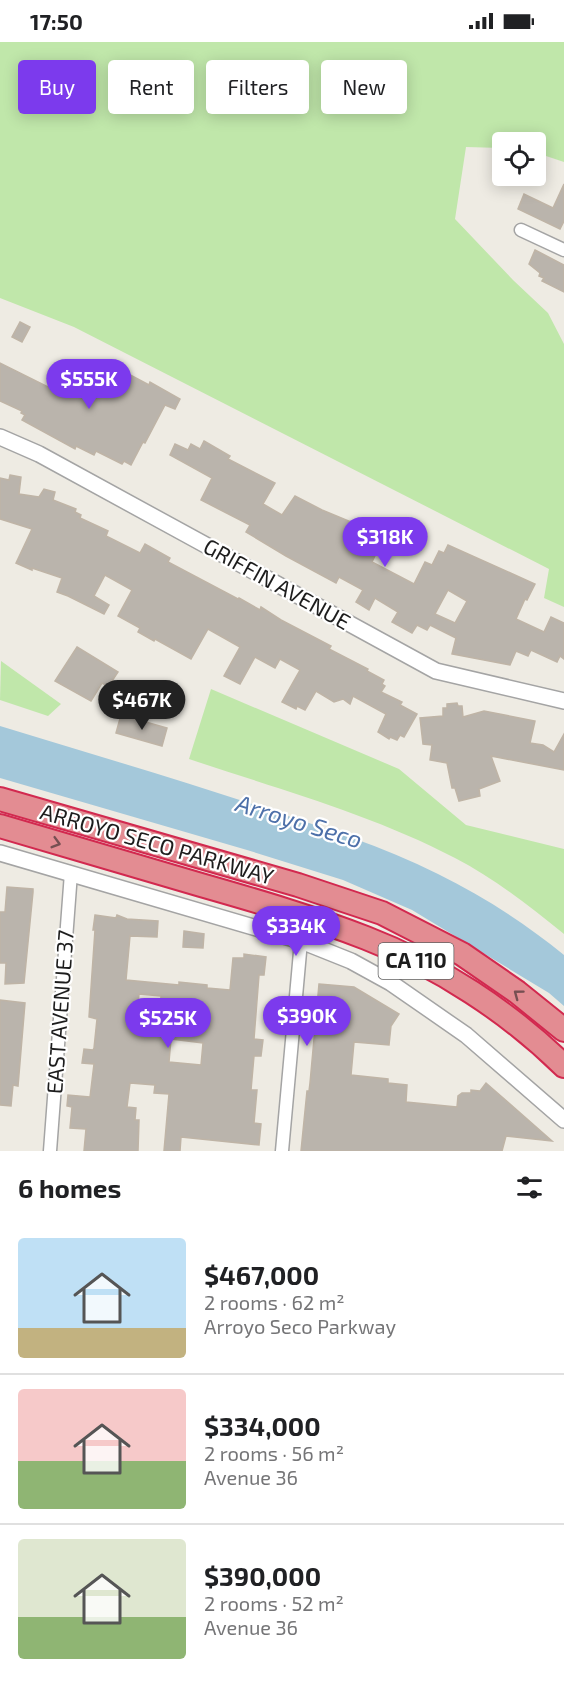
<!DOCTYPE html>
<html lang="en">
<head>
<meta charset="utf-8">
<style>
	body { margin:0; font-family:"Exo 2",sans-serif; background:#f6f6f6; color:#202124; height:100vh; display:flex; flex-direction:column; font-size:22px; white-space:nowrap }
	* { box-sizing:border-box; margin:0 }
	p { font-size:20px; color:#757577 }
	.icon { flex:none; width:33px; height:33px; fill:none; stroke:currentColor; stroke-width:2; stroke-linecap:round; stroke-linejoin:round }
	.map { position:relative; height:1109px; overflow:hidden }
	.panel { display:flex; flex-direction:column; background:#fff; flex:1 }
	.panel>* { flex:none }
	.hud { position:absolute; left:18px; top:18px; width:528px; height:54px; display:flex; gap:12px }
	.fabs { position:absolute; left:492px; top:90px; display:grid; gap:12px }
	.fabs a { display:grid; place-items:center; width:54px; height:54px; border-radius:6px; background:#fff; box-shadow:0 3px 15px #0003; font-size:30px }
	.price { position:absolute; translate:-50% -51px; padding:0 14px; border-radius:21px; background:#7c3aed; color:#fff; font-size:20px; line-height:39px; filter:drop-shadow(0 2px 3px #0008) }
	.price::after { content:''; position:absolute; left:50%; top:36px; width:18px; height:14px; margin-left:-9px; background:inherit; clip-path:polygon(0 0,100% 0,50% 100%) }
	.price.current { background:#222; color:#fff }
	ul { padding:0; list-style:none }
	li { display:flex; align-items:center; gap:18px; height:150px; padding:0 18px }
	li+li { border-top:2px solid #e0e0e0 }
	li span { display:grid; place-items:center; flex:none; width:168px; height:120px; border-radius:6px; color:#555 }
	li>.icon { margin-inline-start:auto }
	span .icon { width:72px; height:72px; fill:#fffc; stroke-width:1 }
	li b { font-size:26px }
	h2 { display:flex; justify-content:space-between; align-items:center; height:72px; padding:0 18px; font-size:26px }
	.chip { padding:0 21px; border-radius:6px; background:#fff; box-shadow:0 3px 15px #0003; font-size:21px; line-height:54px }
	.chip.current { background:#7c3aed; color:#fff }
	.status { display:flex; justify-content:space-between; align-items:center; height:42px; padding:0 30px; background:#fff; direction:ltr }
	.status svg { height:16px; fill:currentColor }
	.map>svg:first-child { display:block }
</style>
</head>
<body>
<div class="status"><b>17:50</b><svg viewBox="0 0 49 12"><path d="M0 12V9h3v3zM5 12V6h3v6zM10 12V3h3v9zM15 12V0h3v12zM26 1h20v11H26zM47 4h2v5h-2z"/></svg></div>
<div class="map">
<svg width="564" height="1109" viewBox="0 0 564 1109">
	<rect width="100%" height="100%" fill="#eeebe3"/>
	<g fill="#c0e7aa">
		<polygon points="0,0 564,0 564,120 537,111 536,100 502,100 502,106 466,105 455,177 513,238 548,271 564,302 564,565 544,556 549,527 74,285 0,256"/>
		<polygon points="1,619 61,662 48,674 0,658"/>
		<path d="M 211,647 L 399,727 L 466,783 L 564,807 L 564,892 C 530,864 495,837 455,816 C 371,772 278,747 189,717 Z"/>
	</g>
	<path fill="#a4c8da" d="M 0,684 C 88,711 177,737 264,766 C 323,786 383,804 438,832 C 483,854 526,882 564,913 L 564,964 L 549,951 L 412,868 L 343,838 L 247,808 L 0,736 Z"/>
	<g fill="#bab4ac" stroke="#bfb4a6" stroke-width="1.5" fill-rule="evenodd">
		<polygon points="564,142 564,179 560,187 518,167 524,152 553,166"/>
		<polygon points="535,208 564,223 564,250 542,239 544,236 539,234 540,231 529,222"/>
		<polygon points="20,280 30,285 22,300 12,295"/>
		<polygon points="66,320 76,326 73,331 107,351 121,328 149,343 150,340 180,357 175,367 165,363 145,401 143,400 131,423 124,419 122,422 96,409 94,413 76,404 75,407 22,378 25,373 21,371 22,369 0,359 0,321 52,347"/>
		<path d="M 204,399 L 230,414 L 228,417 L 275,441 L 263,462 L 282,473 L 295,454 L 322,468 L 361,484 L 357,491 L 380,503 L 372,520 L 414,542 L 425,520 L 432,523 L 439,509 L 444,511 L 448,503 L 535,542 L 527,558 L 525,557 L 516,577 L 544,590 L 551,575 L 564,581 L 564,617 L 560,614 L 557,620 L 531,608 L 528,614 L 516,609 L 510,623 L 452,612 L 456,596 L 430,583 L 427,588 L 417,583 L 412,591 L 392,580 L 398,570 L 375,556 L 369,568 L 356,560 L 363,548 L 339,535 L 336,541 L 286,514 L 246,490 L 250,483 L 201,458 L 212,436 L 170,413 L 175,402 L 188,408 L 191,402 L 200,407 ZM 448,548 L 467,559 L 455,581 L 435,572 Z"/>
		<polygon points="10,433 21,435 19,452 39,455 44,447 55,450 53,458 76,467 75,470 81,473 80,476 108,489 106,494 140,511 145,502 170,516 168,520 238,557 239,556 260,568 261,565 281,578 331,604 329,607 368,627 367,629 384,638 382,642 385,644 381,650 402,660 400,663 417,672 404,695 400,693 397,698 390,695 389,697 378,690 386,672 353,654 350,662 343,657 334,660 316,649 305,668 297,664 296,667 282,660 300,628 280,617 275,626 255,615 240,642 224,634 240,605 208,587 191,617 155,597 154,599 138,590 140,586 118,574 132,548 105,533 94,554 109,563 104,572 68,554 57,550 62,536 32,526 32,528 16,521 32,487 0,477 0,436 9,438"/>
		<polygon points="77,605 118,630 108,645 102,641 91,659 55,639"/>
		<polygon points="457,661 458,664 462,664 463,675 484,669 535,679 530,701 543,703 554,710 564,692 564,728 491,714 500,739 479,747 480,754 459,759 455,746 452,746 447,721 430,718 432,703 423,702 420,676 443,674 443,666 447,666 447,662"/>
		<polygon points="121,673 167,686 162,704 116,691"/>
		<polygon points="7,845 33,847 33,850 24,941 5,942 6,921 0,921 0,870 5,870"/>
		<path d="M 95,873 L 116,876 L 117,873 L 127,877 L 158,879 L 157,895 L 130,894 L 126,938 L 179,943 L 179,940 L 207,943 L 207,946 L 230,948 L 233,916 L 244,916 L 244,912 L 266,915 L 264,933 L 259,933 L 254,997 L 263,998 L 261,1014 L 254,1014 L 251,1048 L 257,1048 L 254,1081 L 261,1082 L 259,1103 L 181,1095 L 180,1109 L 164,1109 L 169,1052 L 154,1051 L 155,1043 L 130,1041 L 127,1065 L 136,1066 L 135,1078 L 139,1078 L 138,1109 L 84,1109 L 86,1087 L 70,1086 L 72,1065 L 67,1064 L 68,1053 L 90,1055 L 94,1022 L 82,1021 L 84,1007 L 93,1008 L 94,1006 L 97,977 L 89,975 L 95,888 L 93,888 ZM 139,952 L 161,954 L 159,986 L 136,984 ZM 171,997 L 203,1001 L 201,1023 L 169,1020 Z"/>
		<polygon points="184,889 204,892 203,906 183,905"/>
		<polygon points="319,942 354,945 399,972 391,984 389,1003 354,1000 351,1033 388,1037 388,1041 407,1043 406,1060 457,1065 458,1054 462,1051 471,1051 471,1048 480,1049 486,1041 552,1099 506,1094 502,1109 301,1109 307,1049 309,1049 310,1041"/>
		<polygon points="0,958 25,961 18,1044 13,1043 11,1064 0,1063"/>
	</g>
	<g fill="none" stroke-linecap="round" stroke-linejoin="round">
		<defs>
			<g id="minor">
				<polyline points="521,188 564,208"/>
				<polyline points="50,1109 71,831"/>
				<polyline points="282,1109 301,899"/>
			</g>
			<g id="tertiary">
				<polyline points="0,395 39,412 436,629 564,659"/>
				<polyline points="0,811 301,899 351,919 391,941 466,993 564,1078"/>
			</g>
			<g id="motorway">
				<polyline points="0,757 298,843 382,871 462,912 517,950 564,988"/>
				<path d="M 0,784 C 67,804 134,823 201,843 C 257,859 312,875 366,896 C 439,924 509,970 564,1024"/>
			</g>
		</defs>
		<use href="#minor" stroke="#a4a4a4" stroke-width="15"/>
		<use href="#tertiary" stroke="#a4a4a4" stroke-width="18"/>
		<use href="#motorway" stroke="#d2294f" stroke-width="26"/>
		<use href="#minor" stroke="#fff" stroke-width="12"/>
		<use href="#tertiary" stroke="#fff" stroke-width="15"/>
		<use href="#motorway" stroke="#e38c92" stroke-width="22"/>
	</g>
	<defs><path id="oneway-chevron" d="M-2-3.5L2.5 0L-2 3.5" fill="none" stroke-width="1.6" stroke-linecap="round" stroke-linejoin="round" transform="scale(1.5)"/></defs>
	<g stroke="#764f52">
		<use href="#oneway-chevron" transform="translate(56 801) rotate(16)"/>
		<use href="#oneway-chevron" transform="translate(518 952) rotate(-143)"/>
	</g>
	<g text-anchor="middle" stroke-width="4.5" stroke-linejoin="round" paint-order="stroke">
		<rect fill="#fff" stroke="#616161" stroke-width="1.5" x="378.5" y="901" width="75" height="36" rx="4.5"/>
		<g font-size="21" font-weight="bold" fill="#1d1d1d">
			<text x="416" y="926">CA 110</text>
		</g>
		<g font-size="22" fill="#1d1d1d" stroke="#fff">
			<text transform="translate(277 542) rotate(29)" y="8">GRIFFIN AVENUE</text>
			<text transform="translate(157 802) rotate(16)" y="8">ARROYO SECO PARKWAY</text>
			<text transform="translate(60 970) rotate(-86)" y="8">EAST AVENUE 37</text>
		</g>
		<g font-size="24" font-style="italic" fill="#4d70a9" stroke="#fff">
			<text transform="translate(299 780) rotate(17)" y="8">Arroyo Seco</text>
		</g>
	</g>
</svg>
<div class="fabs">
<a><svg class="icon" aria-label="locate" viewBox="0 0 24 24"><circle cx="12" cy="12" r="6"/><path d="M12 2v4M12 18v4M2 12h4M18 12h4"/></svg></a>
</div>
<b class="price" style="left:89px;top:368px">$555K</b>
<b class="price" style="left:385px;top:526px">$318K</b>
<b class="price current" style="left:142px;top:689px">$467K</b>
<b class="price" style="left:296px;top:915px">$334K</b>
<b class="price" style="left:307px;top:1005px">$390K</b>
<b class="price" style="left:168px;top:1007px">$525K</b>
<div class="hud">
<a class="chip current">Buy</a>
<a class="chip">Rent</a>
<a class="chip">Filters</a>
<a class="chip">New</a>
</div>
</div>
<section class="panel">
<h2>6 homes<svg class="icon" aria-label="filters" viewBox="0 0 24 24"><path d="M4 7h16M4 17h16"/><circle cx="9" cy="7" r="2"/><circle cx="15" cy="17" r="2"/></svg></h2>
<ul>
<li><span style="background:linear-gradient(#bfe0f5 75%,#c2b280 0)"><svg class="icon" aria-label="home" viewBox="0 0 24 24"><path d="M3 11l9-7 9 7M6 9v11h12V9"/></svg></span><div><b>$467,000</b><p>2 rooms · 62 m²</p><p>Arroyo Seco Parkway</p></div></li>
<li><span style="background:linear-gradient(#f6c9c9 60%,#8fb573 0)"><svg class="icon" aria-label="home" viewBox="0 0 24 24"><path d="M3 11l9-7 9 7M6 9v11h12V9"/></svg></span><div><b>$334,000</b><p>2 rooms · 56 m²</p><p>Avenue 36</p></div></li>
<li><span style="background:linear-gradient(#dfe7d0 65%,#8fb573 0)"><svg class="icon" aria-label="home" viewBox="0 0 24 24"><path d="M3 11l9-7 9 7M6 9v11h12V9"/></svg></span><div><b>$390,000</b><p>2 rooms · 52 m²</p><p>Avenue 36</p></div></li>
</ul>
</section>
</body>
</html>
